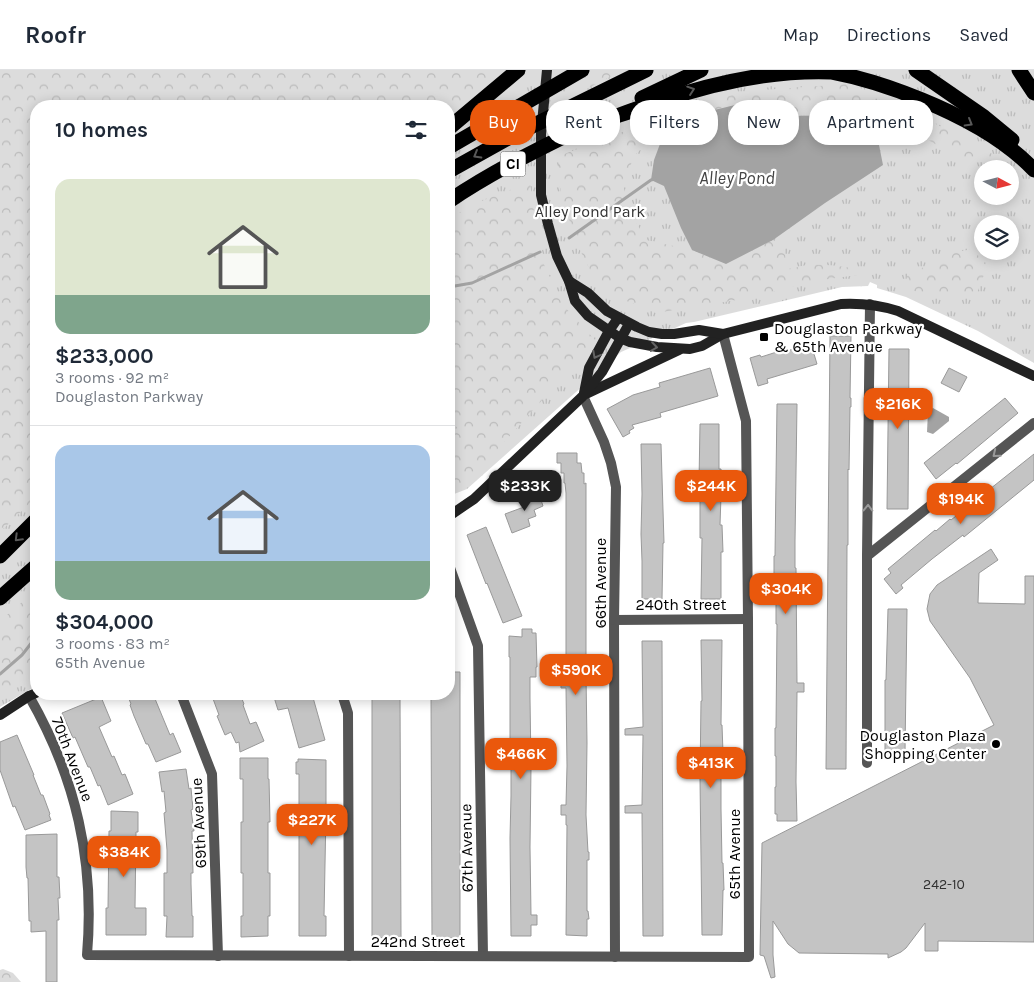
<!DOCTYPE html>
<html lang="en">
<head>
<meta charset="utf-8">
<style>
	body { margin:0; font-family:Karla,sans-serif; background:#f6f6f7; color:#1f2937; height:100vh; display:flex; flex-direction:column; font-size:19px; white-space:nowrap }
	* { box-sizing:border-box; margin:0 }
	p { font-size:16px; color:#747a83 }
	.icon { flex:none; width:28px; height:28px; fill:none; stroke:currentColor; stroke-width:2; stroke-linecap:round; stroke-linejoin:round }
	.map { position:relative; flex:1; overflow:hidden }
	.drawer { position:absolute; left:30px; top:30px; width:425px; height:600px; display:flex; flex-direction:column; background:#fff; border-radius:20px; box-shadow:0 2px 12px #0003 }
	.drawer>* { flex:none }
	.guide { position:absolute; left:470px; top:30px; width:475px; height:45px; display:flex; gap:10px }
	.needle { width:32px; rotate:97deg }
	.controls { position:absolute; left:974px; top:90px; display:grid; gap:10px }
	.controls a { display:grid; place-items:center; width:45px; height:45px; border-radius:50%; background:#fff; box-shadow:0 2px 12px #0003; font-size:25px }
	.price { position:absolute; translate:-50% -42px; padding:0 11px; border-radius:10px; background:#ea580c; color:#fff; font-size:16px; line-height:32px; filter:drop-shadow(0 1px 2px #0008) }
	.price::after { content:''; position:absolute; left:50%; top:30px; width:15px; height:11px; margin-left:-8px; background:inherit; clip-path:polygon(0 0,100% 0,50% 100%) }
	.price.current { background:#222; color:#fff }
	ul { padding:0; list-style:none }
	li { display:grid; align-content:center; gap:10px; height:265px; padding:0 25px }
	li+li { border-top:1px solid #e0e1e3 }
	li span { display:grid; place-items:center; height:155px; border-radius:15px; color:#555 }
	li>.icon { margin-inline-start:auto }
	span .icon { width:90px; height:90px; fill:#fffc; stroke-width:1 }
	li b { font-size:21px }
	h2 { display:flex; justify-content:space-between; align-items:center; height:60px; padding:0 25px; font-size:21px }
	.chip { padding:0 18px; border-radius:20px; background:#fff; box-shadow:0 2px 12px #0003; font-size:18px; line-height:45px }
	.chip.current { background:#ea580c; color:#fff }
	header { display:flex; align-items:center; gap:30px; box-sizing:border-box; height:70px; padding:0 25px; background:#fff; border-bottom:1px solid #e0e1e3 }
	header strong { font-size:24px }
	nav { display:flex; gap:28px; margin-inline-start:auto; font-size:18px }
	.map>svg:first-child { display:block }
</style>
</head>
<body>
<header>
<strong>Roofr</strong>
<nav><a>Map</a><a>Directions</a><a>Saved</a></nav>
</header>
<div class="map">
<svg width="1034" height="912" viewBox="0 0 1034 912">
	<defs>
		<pattern id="grass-tufts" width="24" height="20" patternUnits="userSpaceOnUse" patternTransform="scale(1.25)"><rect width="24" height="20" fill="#dcdcdc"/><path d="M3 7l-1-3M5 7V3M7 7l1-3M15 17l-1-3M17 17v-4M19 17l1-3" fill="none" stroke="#bbb"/></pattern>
		<pattern id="forest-crowns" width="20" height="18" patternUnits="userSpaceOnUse" patternTransform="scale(1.25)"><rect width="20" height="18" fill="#dcdcdc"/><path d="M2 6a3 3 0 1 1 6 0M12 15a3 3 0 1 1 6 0" fill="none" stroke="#bbb"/></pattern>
	</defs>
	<rect width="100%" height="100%" fill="#fff"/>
	<path fill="url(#grass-tufts)" fill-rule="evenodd" d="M 0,0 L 1034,0 L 1034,293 L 978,261 L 906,227 L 877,218 L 877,215 L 870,212 L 868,216 L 842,217 L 694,252 L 686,253 L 621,282 L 467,419 L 449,426 L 449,36 L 36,36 L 36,616 L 0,637 ZM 982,99 L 1010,99 L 1010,126 L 982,126 ZM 982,154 L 1010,154 L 1010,181 L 982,181 Z"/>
	<g fill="url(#forest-crowns)">
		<polygon points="0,0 505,0 449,45 449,36 36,36 36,427 0,462"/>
		<polygon points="595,0 623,0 571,27 575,11"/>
		<path d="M 847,14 L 873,22 L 868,31 L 903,70 C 881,80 867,59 853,45 L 786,46 L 735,35 L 698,44 L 663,66 L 647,73 L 635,85 L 623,112 L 627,136 L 646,170 L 692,180 L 726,194 L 773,170 C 787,179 785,182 786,198 C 794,200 801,195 809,195 C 832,194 850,197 872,203 L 814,211 L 749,228 L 656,243 L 612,225 L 597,214 L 575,170 L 558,111 L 559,86 L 675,42 L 746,21 Z"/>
		<path d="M 903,30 L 915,38 L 932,52 L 996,86 L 989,94 C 971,90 953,84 937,75 C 918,65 902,49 887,34 Z"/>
		<polygon points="530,112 540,186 563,235 596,271 466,414 449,415 449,388 457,357 449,354 449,150 469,136"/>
		<polygon points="973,179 987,197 977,223 935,228 906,218 907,206 950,183"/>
		<polygon points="36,520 36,600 0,623 0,551"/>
		<polygon points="3,899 13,903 21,912 0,912 0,900"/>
	</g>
	<g fill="#a3a3a3">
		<polygon points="735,35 786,46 853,45 878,70 883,95 825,133 773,170 726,194 692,180 681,158 664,116 651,110 654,90 663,66 698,44"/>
		<polygon points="933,338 949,347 949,351 933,364 927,362 928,341"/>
	</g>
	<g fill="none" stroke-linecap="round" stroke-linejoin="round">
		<g stroke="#a3a3a3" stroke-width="3">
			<polyline points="569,168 651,110 655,109"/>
			<polyline points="449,217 472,213 540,182"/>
			<polyline points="0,604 22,585 36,567"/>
		</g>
	</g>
	<g fill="#c4c4c4" stroke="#999">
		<polygon points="830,266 851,266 850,328 851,328 851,337 850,337 849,400 848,399 848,475 847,475 846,699 826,699"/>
		<polygon points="811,274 817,294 767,309 768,313 758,316 750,288 760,285 761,287 783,280 783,282"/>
		<polygon points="889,279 909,279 908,439 887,439"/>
		<polygon points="710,298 718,326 660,343 661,347 632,355 634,358 629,361 630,363 623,367 607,339 633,325 660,317 659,313"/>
		<polygon points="949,298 967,307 959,322 941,313"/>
		<polygon points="1005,328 1018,343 957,394 956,393 936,409 924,393"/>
		<polygon points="777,334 797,334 795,471 795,498 796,498 797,613 804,613 804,622 797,622 796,712 797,751 777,751 777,744 775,744 775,717 776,717 776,686 775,686 775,658 776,658 777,554 776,554 776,511 774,511 774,486 775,486"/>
		<polygon points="700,354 719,354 719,399 721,399 722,426 721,426 720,455 722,455 723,482 721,482 721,529 701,529 702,468 700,468 700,412 699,412"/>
		<polygon points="641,374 661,374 664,473 663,473 662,529 642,529 642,491 641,464 642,424"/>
		<polygon points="557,383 577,383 577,393 581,393 582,403 584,403 584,414 586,413 586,605 587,673 586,745 588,782 589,782 589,790 587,790 587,841 588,841 589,849 587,849 587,866 566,865 567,755 566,755 566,745 561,745 561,735 566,735 567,696 566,618 561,618 561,609 566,609 566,423 565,413 564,413 564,403 561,403 561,393 557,393"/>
		<polygon points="1034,384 1034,410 964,467 963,465 932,489 901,515 903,518 896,524 884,509 891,503 888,499 935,460 936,461 950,449 951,450"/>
		<polygon points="537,418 543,436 534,440 536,446 528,449 530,456 512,463 505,444 524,437 521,430 530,427 527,422"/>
		<polygon points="486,457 522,546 503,553 487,513 486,514 467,465"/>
		<polygon points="991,479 998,490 979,503 978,533 1025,534 1025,506 1034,506 1034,872 938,871 938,881 925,881 925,853 906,878 901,882 888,888 888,884 799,883 788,874 773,851 773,885 775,907 771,908 764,886 760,885 762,773 994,655 970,608 930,551 927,539 930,524 937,515"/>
		<polygon points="888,539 907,539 905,682 885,682 885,610 886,610"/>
		<polygon points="522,559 532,559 532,563 536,563 537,597 536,597 536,607 530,607 530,628 531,697 530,777 531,845 537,845 537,855 531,855 531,866 511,866 510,768 511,726 511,687 510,687 510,587 509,587 509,566 522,567"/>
		<polygon points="701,570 722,570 721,655 722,655 723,683 721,683 721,739 722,793 723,793 724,820 723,820 722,865 702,865 700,709 701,631 702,631"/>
		<polygon points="642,571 662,571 663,866 643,866 642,743 625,743 625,736 642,735 643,665 625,665 625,659 643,657"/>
		<polygon points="449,602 460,602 460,868 432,868 431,624 449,624"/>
		<polygon points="127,624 153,624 170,665 173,663 181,682 156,692 148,674 146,674 134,646 130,635 131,634"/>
		<polygon points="217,624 240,624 244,634 243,635 250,654 256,652 264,671 240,682 239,672 236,673 231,662 225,665 217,646 219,645 212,626"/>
		<polygon points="273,624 312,624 325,670 299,678 288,638 278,640"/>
		<polygon points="372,624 400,624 401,867 372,868"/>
		<polygon points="101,627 111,651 99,657 112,687 114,686 122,705 125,704 133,724 108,735 100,715 98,716 90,697 88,697 75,667 73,668 62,643"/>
		<polygon points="17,665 34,705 33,705 41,725 43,725 50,744 49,745 51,750 25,760 15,736 13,737 0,700 0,672"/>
		<polygon points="240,688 268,688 268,709 269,709 270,752 268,752 268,803 270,803 270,846 268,846 268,866 241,867 241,846 243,846 243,803 241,803 241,752 243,752 243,709 240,709"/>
		<polygon points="298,689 326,690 326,742 324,846 326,846 326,866 299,866 299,704 296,704 296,692 298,692"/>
		<polygon points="186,699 189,719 191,718 193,739 191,740 194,761 192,761 193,803 191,803 191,814 192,846 193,846 193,867 166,867 167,846 164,846 164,803 167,803 167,780 164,743 166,742 164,721 162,722 159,702"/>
		<polygon points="111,741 138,742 138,762 136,762 135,838 146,838 146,865 106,865 106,838 108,838 109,761 111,761"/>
		<polygon points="57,764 57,807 59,807 60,828 58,828 59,850 57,850 57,912 46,912 46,861 31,862 31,851 29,851 28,808 27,808 26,797 26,765"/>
	</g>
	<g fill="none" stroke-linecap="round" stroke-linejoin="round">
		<g stroke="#555" stroke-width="10">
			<polyline points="583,326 604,372 611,393 616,417 614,550 615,887"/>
			<polyline points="867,486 1034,353"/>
			<polyline points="449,495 478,576 483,886"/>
			<polyline points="614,550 748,549"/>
			<polyline points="181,624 212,704 218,886"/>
			<polyline points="342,624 348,643 349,886"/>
			<path d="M 29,626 C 76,708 95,791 87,885 L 749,887 L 748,549 L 746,351 L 723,264"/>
			<polyline points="867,693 867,486 870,234"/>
		</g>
		<g stroke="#222" stroke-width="10">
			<path d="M 547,0 L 541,64 L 541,125 L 548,154 L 557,186 L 569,211 L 575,231 L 588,246 L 620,268 L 630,272 L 657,277 L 690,279 L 702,276 L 723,264 L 841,234 C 861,233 879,235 898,241 L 1034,306"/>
			<polyline points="569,211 588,223 607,241 637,257 649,262 662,264 674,264 699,260 723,264"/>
			<polyline points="584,323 589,298 609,261 618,248"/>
			<polyline points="586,324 679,280"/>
			<polyline points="449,446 474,429 583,326 602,302 629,254"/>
			<polyline points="0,645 29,626 36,623"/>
		</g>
		<g stroke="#000" stroke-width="15">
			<polyline points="916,0 984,47 1012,70"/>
			<polyline points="1019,0 1034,23"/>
			<polyline points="642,28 701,0"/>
			<polyline points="449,58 518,0"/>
			<path d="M 578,59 C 606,50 633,40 661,31 C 716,12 773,0 831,2 C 863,8 893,18 922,30 C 961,46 1005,69 1034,100"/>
			<polyline points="449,77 582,0"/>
			<polyline points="449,101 510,67 646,0"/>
			<path d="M 449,131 C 492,102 540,78 588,55"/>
			<polyline points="0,486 36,450"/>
			<polyline points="0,528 36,496"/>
		</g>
	</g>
	<defs><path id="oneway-chevron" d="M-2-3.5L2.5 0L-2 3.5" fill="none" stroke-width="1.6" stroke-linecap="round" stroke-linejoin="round" transform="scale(1.25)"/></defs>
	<g stroke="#595959">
		<use href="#oneway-chevron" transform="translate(691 20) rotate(-19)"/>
		<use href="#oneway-chevron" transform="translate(969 53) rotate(30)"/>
		<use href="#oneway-chevron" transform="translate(477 85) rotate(150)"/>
		<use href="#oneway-chevron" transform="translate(18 468) rotate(135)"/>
	</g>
	<g stroke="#646464">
		<use href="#oneway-chevron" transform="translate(654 277) rotate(8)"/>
		<use href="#oneway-chevron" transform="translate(596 285) rotate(118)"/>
	</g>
	<g stroke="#999">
		<use href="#oneway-chevron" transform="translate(996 384) rotate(141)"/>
		<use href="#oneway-chevron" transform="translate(868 438) rotate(-89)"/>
	</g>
	<g fill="#000" stroke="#fff" stroke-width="2">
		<rect x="759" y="262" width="10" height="10" rx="2.5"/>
		<circle cx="996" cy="674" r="5"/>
	</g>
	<g text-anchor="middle" stroke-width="4.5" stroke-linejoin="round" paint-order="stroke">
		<g font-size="14" fill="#313131">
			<text x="944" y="819">242-10</text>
		</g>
		<rect fill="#fff" stroke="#4c4c4c" stroke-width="1" x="500.5" y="81.5" width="25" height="25" rx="4"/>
		<g font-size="15" font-weight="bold" fill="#000">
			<text x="513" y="99">CI</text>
		</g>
		<g font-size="16" fill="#333" stroke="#fff">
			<text x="590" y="147">Alley Pond Park</text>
		</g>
		<g font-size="16" fill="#000" stroke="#fff" text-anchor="start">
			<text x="774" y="264">Douglaston Parkway<tspan x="774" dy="18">&amp; 65th Avenue</tspan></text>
			<text x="986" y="671" text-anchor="end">Douglaston Plaza<tspan x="986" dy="18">Shopping Center</tspan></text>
		</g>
		<g font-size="16" fill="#000" stroke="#fff">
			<text transform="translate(600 513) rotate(-90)" y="6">66th Avenue</text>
			<text x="681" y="540">240th Street</text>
			<text transform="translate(73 689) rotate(69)" y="6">70th Avenue</text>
			<text transform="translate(198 753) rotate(-93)" y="6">69th Avenue</text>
			<text transform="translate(466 778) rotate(-91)" y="6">67th Avenue</text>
			<text transform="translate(734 784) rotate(-90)" y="6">65th Avenue</text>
			<text x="418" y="877">242nd Street</text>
		</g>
		<g font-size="18" font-style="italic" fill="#444" stroke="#fff">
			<text x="737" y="114">Alley Pond</text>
		</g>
	</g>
</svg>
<div class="controls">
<a><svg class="needle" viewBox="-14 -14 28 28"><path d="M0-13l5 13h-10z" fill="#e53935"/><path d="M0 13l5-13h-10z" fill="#747a83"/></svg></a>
<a><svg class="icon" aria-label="layers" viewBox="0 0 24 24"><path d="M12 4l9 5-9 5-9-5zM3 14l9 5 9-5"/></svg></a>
</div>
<b class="price" style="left:898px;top:360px">$216K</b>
<b class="price current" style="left:525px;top:442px">$233K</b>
<b class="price" style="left:711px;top:442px">$244K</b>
<b class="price" style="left:961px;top:455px">$194K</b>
<b class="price" style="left:786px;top:545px">$304K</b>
<b class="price" style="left:576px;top:626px">$590K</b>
<b class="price" style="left:521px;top:710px">$466K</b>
<b class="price" style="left:711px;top:719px">$413K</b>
<b class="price" style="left:312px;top:776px">$227K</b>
<b class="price" style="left:124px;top:808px">$384K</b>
<div class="guide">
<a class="chip current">Buy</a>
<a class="chip">Rent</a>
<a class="chip">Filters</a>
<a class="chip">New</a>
<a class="chip">Apartment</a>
</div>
<section class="drawer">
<h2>10 homes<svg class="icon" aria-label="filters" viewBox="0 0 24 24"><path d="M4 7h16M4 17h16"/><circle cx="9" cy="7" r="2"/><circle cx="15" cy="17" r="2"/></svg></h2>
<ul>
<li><span style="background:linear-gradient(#dfe7d0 75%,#7fa58c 0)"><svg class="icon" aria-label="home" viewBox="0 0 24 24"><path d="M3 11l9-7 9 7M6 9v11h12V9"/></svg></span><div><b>$233,000</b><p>3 rooms · 92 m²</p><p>Douglaston Parkway</p></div></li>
<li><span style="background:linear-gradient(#a9c7e8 75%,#7fa58c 0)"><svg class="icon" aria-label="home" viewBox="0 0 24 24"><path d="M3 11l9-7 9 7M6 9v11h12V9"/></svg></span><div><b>$304,000</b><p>3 rooms · 83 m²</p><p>65th Avenue</p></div></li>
</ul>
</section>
</div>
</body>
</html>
